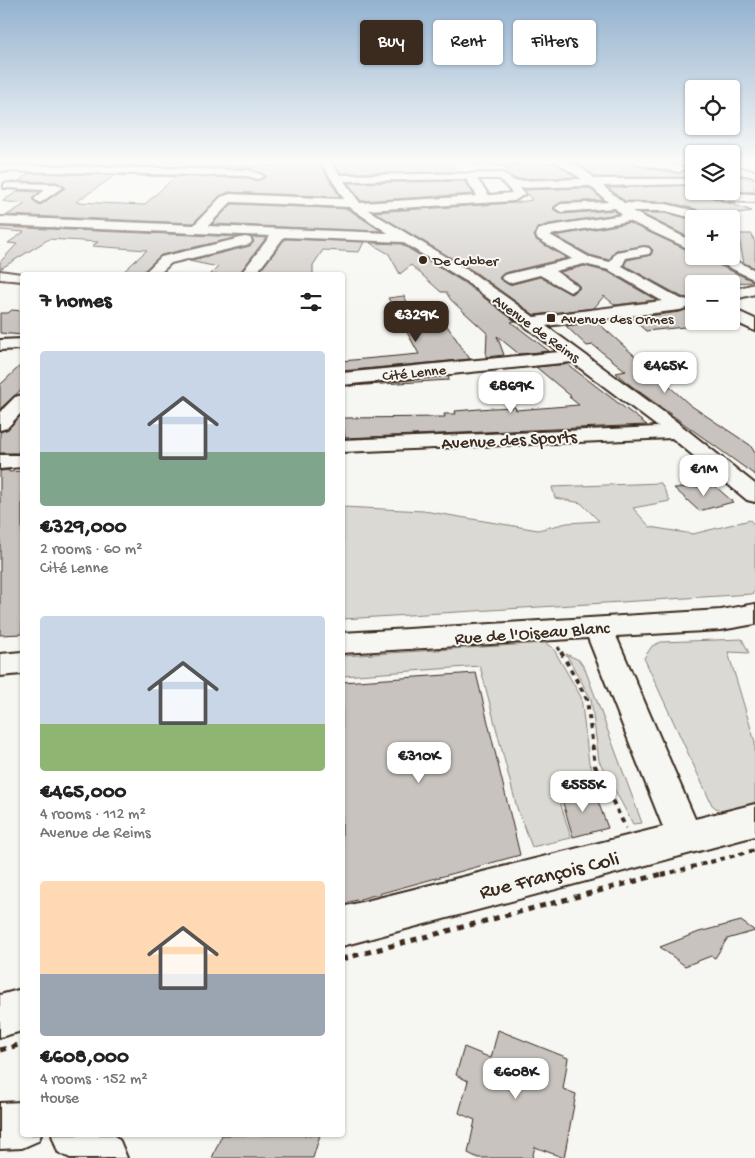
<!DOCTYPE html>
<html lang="en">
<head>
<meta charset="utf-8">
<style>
	body { margin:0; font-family:"Gochi Hand",sans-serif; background:#f6f6f6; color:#222; height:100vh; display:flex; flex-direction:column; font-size:19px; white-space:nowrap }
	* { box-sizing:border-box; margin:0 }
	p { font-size:16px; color:#767676 }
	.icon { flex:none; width:28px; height:28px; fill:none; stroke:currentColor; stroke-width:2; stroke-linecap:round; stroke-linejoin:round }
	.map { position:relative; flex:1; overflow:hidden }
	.side { position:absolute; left:20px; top:272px; width:325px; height:865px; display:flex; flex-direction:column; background:#fff; border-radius:5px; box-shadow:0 1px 4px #0004 }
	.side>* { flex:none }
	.top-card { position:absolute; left:360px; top:20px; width:320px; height:45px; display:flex; gap:10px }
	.tools { position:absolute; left:685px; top:80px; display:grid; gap:10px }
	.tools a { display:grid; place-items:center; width:55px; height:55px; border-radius:5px; background:#fff; box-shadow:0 1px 4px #0004; font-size:25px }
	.price { position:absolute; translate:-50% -42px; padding:0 11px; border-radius:10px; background:#fff; color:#222; font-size:16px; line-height:32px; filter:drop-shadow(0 1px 2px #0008) }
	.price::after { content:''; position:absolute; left:50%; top:30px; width:15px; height:11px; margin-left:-8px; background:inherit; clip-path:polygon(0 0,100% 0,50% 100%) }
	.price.on { background:#3b2a1e; color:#fff }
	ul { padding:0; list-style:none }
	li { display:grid; align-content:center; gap:10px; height:265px; padding:0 20px }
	li span { display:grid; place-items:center; height:155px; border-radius:5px; color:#555 }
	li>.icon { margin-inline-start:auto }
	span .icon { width:90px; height:90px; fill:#fffc; stroke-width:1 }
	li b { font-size:21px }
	h2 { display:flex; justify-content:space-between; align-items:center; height:60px; padding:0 20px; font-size:21px }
	.tag { padding:0 18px; border-radius:5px; background:#fff; box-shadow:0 1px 4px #0004; font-size:18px; line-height:45px }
	.tag.on { background:#3b2a1e; color:#fff }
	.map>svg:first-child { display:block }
</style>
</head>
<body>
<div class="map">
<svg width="755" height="1158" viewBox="0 0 755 1158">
	<rect width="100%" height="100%" fill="#f6f6f2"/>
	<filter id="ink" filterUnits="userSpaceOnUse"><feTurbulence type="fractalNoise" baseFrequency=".02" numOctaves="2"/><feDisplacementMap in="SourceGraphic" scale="10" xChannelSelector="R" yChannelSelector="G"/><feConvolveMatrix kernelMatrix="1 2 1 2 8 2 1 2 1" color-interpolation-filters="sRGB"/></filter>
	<g filter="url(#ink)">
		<g fill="#dad9d3" stroke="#8a8278">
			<polygon points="731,173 753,181 755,191 744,193 726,191 731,191"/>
			<polygon points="661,483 670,501 633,508 650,527 693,534 750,520 755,526 755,591 752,594 343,619 343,507 424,511 538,530 567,523 599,521 581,503 555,498 552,487"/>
			<polygon points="742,639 749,653 728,652 755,742 755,807 725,815 712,805 644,658 652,646 661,642"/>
			<polygon points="545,643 553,648 581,697 589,763 602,788 557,792 571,838 532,847 517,808 480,666 343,676 343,656"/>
			<polygon points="566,654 579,660 585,669 642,823 633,824 599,761 591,699"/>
		</g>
		<g fill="#c8c3be" stroke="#3b2a1e">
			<polygon points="132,161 217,161 214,165 268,166 299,165 298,161 318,161 340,197 229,192 220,196 193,223 7,215 25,204 2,201 19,191 40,192 32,199 40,205 65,188 57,182 18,181 31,173 116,175 76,202 144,205 175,177 117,175 248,178 257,181 266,177 249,168 46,164 128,165"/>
			<polygon points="332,161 449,161 457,172 341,173"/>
			<polygon points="574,161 630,161 637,166 679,174 685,171 685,166 663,161 694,161 694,177 596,177"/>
			<polygon points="525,163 555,163 576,177 515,179 502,166 520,166"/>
			<polygon points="464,181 474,194 361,201 348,183"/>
			<polygon points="694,185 694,191 752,211 694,219 700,214 696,209 666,202 625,201 608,188"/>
			<polygon points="589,188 603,200 561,202 553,209 561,214 614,210 618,214 549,224 537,228 534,235 536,240 567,258 504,273 499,278 509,285 540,277 571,294 579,289 579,286 560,272 584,266 608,272 656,300 615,305 604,296 594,308 534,315 475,272 374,212 514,203 532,200 524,190"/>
			<polygon points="232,204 348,209 381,231 212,224"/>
			<polygon points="640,213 666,213 694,219 694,240"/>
			<polygon points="629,223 694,253 694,256 699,256 755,282 694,284 694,299 682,297 624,265 627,260 651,255 653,250 649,246 616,250 609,260 590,255 555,236"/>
			<polygon points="0,227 239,237 161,255 140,275 120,275 147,250 92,246 98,242 49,239 0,269 0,262 17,244 8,243 24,232 0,230"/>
			<polygon points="738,234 752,234 755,243 755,268 744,263"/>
			<polygon points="252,237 266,238 238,275 210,275 218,267 189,261 250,246 254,242"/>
			<polygon points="285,239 364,242 359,252 323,250 313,265 313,275 257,275"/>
			<polygon points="370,243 401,244 463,282 515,321 511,322 549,351 519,354 497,336 504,355 486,357 487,333 451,300 446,292 441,292 411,265 400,274 389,254"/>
			<polygon points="404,296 419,325 445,323 470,359 342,371 342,361 419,354 388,298"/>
			<polygon points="694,307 694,326 646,331 631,318 680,312"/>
			<polygon points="12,310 22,311 22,335 0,333 0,313 8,313"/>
			<polygon points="597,322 690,405 750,445 755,453 755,475 626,382 616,373 626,371 593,345 587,346 566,326"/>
			<polygon points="22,364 22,389 0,409 0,385"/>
			<polygon points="567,364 647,425 345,438 343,420 345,418 445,417 444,414 456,414 455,411 492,408 515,407 516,410 579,405 569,397 572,397 536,367"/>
			<polygon points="448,376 449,380 349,386"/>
			<polygon points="20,416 22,417 22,443 18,453 0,453 0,432 8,429"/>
			<polygon points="9,470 9,472 22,471 22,634 0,635 0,471"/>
			<polygon points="715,486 733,502 699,511 674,488"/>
			<polygon points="476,673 520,855 342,904 342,682"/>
			<polygon points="594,791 608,828 573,837 560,793"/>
			<polygon points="741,921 755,931 727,939 715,958 711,956 685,966 660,947 699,932"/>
			<polygon points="498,1030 568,1058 563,1089 576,1094 564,1158 535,1147 532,1158 478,1158 468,1153 475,1120 459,1113 468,1081 456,1075 464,1047 491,1058"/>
			<polygon points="222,1135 320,1135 313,1158 212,1158"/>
		</g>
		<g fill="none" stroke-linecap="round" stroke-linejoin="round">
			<defs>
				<g id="minor">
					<path d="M 320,161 L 330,161 L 340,175 L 503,173 L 514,181 L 582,179 L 555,161 C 573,161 582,167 595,179 L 693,179 L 693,183 L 689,184 L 603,186 L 624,203 L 666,204 L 696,211 L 698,214 L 692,218 L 666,211 L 632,211 L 694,242 L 694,251 L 629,221 L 550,235 L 589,257 L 610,262 L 616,252 L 644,247 L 649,248 L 651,251 L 649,254 L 626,258 L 622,266 L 681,299 L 692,300 L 694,303 L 692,306 L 680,310 L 546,326 L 677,422 L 755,484 L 755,502 L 747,500 L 672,438 L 342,452 L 342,440 L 658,427 L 572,362 L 342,385 L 342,373 L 559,352 L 464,280 L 402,242 L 284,237 L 255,275 L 240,275 L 270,236 L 0,225 L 0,217 L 194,225 L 221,197 L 230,194 L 344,199 ZM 466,179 L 477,196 L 360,203 L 344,181 ZM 477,179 L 500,179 L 512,193 L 489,195 ZM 590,186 L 608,202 L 561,204 L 555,208 L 561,212 L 615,208 L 622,215 L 549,226 L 538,230 L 536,236 L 538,239 L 572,259 L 504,275 L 501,278 L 509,283 L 540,275 L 570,292 L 578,287 L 575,284 L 555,271 L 584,264 L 609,270 L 662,301 L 534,317 L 474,274 L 368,210 L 514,201 L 525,194 L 520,188 ZM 231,202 L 349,207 L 388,233 L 208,226 Z"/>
					<polygon points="472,161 525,161 520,164 477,164"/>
					<polygon points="632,161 654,161 683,167 684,169 679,172 637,164"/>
					<polygon points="0,165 249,170 264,176 258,179 248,176 0,171"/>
					<polygon points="731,166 755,171 755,177 731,172"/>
					<polygon points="8,183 57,184 63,187 40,203 34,199 45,190 4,188 4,184"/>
					<polygon points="699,191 755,194 755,202 727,201"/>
					<polygon points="245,237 250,238 252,241 250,244 171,263 158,275 142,275 161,257"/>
					<polygon points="706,256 725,256 755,270 755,280"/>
					<polygon points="0,271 28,275 22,275 22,281 0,279"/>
					<polygon points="755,284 755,294 731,300 731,290"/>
					<polygon points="731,308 755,319 755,331 731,320"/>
					<polygon points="22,339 22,349 0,350 0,340"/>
					<polygon points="22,395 22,412 7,428 0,430 0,412 15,397"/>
					<polygon points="0,455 22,455 22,467 0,469"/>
					<polygon points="755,604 755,624 721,630 616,636 695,819 755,804 755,836 342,946 342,907 663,827 588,638 342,653 342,633 721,610"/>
					<polygon points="22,652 22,674 0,676 0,654"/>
					<polygon points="22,989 22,1031 0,1037 0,995"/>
					<polygon points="22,1102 22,1135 41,1135 38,1141 22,1148 0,1149 0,1103"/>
					<polygon points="52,1135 114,1135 120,1141 127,1158 70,1158 58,1152"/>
				</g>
			</defs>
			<use href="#minor" stroke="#3b2a1e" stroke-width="4"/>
			<polyline stroke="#3b2a1e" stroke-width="3" stroke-dasharray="4 4" stroke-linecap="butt" points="558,647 562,654"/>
			<g stroke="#3b2a1e" stroke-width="4" stroke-dasharray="5 5" stroke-linecap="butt">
				<polyline points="561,652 587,699 595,766 626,828"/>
				<polyline points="662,875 755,850"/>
			</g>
			<g stroke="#3b2a1e" stroke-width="5" stroke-dasharray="6 6" stroke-linecap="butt">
				<polyline points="342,959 666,873"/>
				<polyline points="0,1050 22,1044"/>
			</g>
			<use href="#minor" fill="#f6f6f2" fill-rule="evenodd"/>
		</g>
	</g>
	<linearGradient id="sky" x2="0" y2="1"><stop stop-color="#94b2cf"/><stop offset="0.5" stop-color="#fbfbf9"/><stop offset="1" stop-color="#fbfbf9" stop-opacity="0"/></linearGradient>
	<rect width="755" height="323" fill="url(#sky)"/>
	<g fill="#3b2a1e" stroke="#f6f6f2" stroke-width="2">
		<circle cx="423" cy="260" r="5"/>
		<rect x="546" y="313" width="10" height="10" rx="2.5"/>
	</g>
	<g text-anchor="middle" stroke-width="4" stroke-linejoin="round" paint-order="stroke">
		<g font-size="15" fill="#3b2a1e" stroke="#f6f6f2" text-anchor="start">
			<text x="433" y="265">De Cubber</text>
			<text x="561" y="323">Avenue des Ormes</text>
		</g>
		<g font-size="15" fill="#3b2a1e" stroke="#f6f6f2">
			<text transform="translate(537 328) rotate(36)" y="5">Avenue de Reims</text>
			<text transform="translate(414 372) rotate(-6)" y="5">Cité Lenne</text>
		</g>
		<g font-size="18" fill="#3b2a1e" stroke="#f6f6f2">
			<text transform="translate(509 439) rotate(-3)" y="6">Avenue des Sports</text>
			<text transform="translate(532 632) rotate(-4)" y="6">Rue de l'Oiseau Blanc</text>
		</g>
		<g font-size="21" fill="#3b2a1e" stroke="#f6f6f2">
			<text transform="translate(549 874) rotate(-14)" y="7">Rue François Coli</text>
		</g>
	</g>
</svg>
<div class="tools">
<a><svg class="icon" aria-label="locate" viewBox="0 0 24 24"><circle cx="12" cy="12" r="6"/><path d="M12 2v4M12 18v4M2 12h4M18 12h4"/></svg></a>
<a><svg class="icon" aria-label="layers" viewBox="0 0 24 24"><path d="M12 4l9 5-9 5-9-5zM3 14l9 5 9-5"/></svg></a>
<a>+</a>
<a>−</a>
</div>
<b class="price on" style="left:416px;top:343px">€329K</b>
<b class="price" style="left:665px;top:394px">€465K</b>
<b class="price" style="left:511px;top:414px">€869K</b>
<b class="price" style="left:704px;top:497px">€1M</b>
<b class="price" style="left:419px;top:784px">€310K</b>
<b class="price" style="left:583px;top:813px">€555K</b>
<b class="price" style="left:516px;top:1100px">€608K</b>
<div class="top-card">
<a class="tag on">Buy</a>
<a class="tag">Rent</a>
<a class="tag">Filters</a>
</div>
<section class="side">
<h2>7 homes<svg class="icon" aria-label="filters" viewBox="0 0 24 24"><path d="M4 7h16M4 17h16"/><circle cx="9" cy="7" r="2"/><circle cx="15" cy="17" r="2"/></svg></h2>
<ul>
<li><span style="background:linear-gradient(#c9d6e8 65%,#7fa58c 0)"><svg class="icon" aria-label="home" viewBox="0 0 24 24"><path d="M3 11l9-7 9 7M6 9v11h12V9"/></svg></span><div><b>€329,000</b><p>2 rooms · 60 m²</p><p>Cité Lenne</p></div></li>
<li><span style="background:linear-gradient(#c9d6e8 70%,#8fb573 0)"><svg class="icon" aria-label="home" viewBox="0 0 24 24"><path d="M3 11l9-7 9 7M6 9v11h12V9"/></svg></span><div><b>€465,000</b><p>4 rooms · 112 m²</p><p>Avenue de Reims</p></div></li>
<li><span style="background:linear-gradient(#ffd9b3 60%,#9aa5b1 0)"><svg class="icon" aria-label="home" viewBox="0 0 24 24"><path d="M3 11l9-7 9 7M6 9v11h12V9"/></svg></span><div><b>€608,000</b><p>4 rooms · 152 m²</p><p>House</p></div></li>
</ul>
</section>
</div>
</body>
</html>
